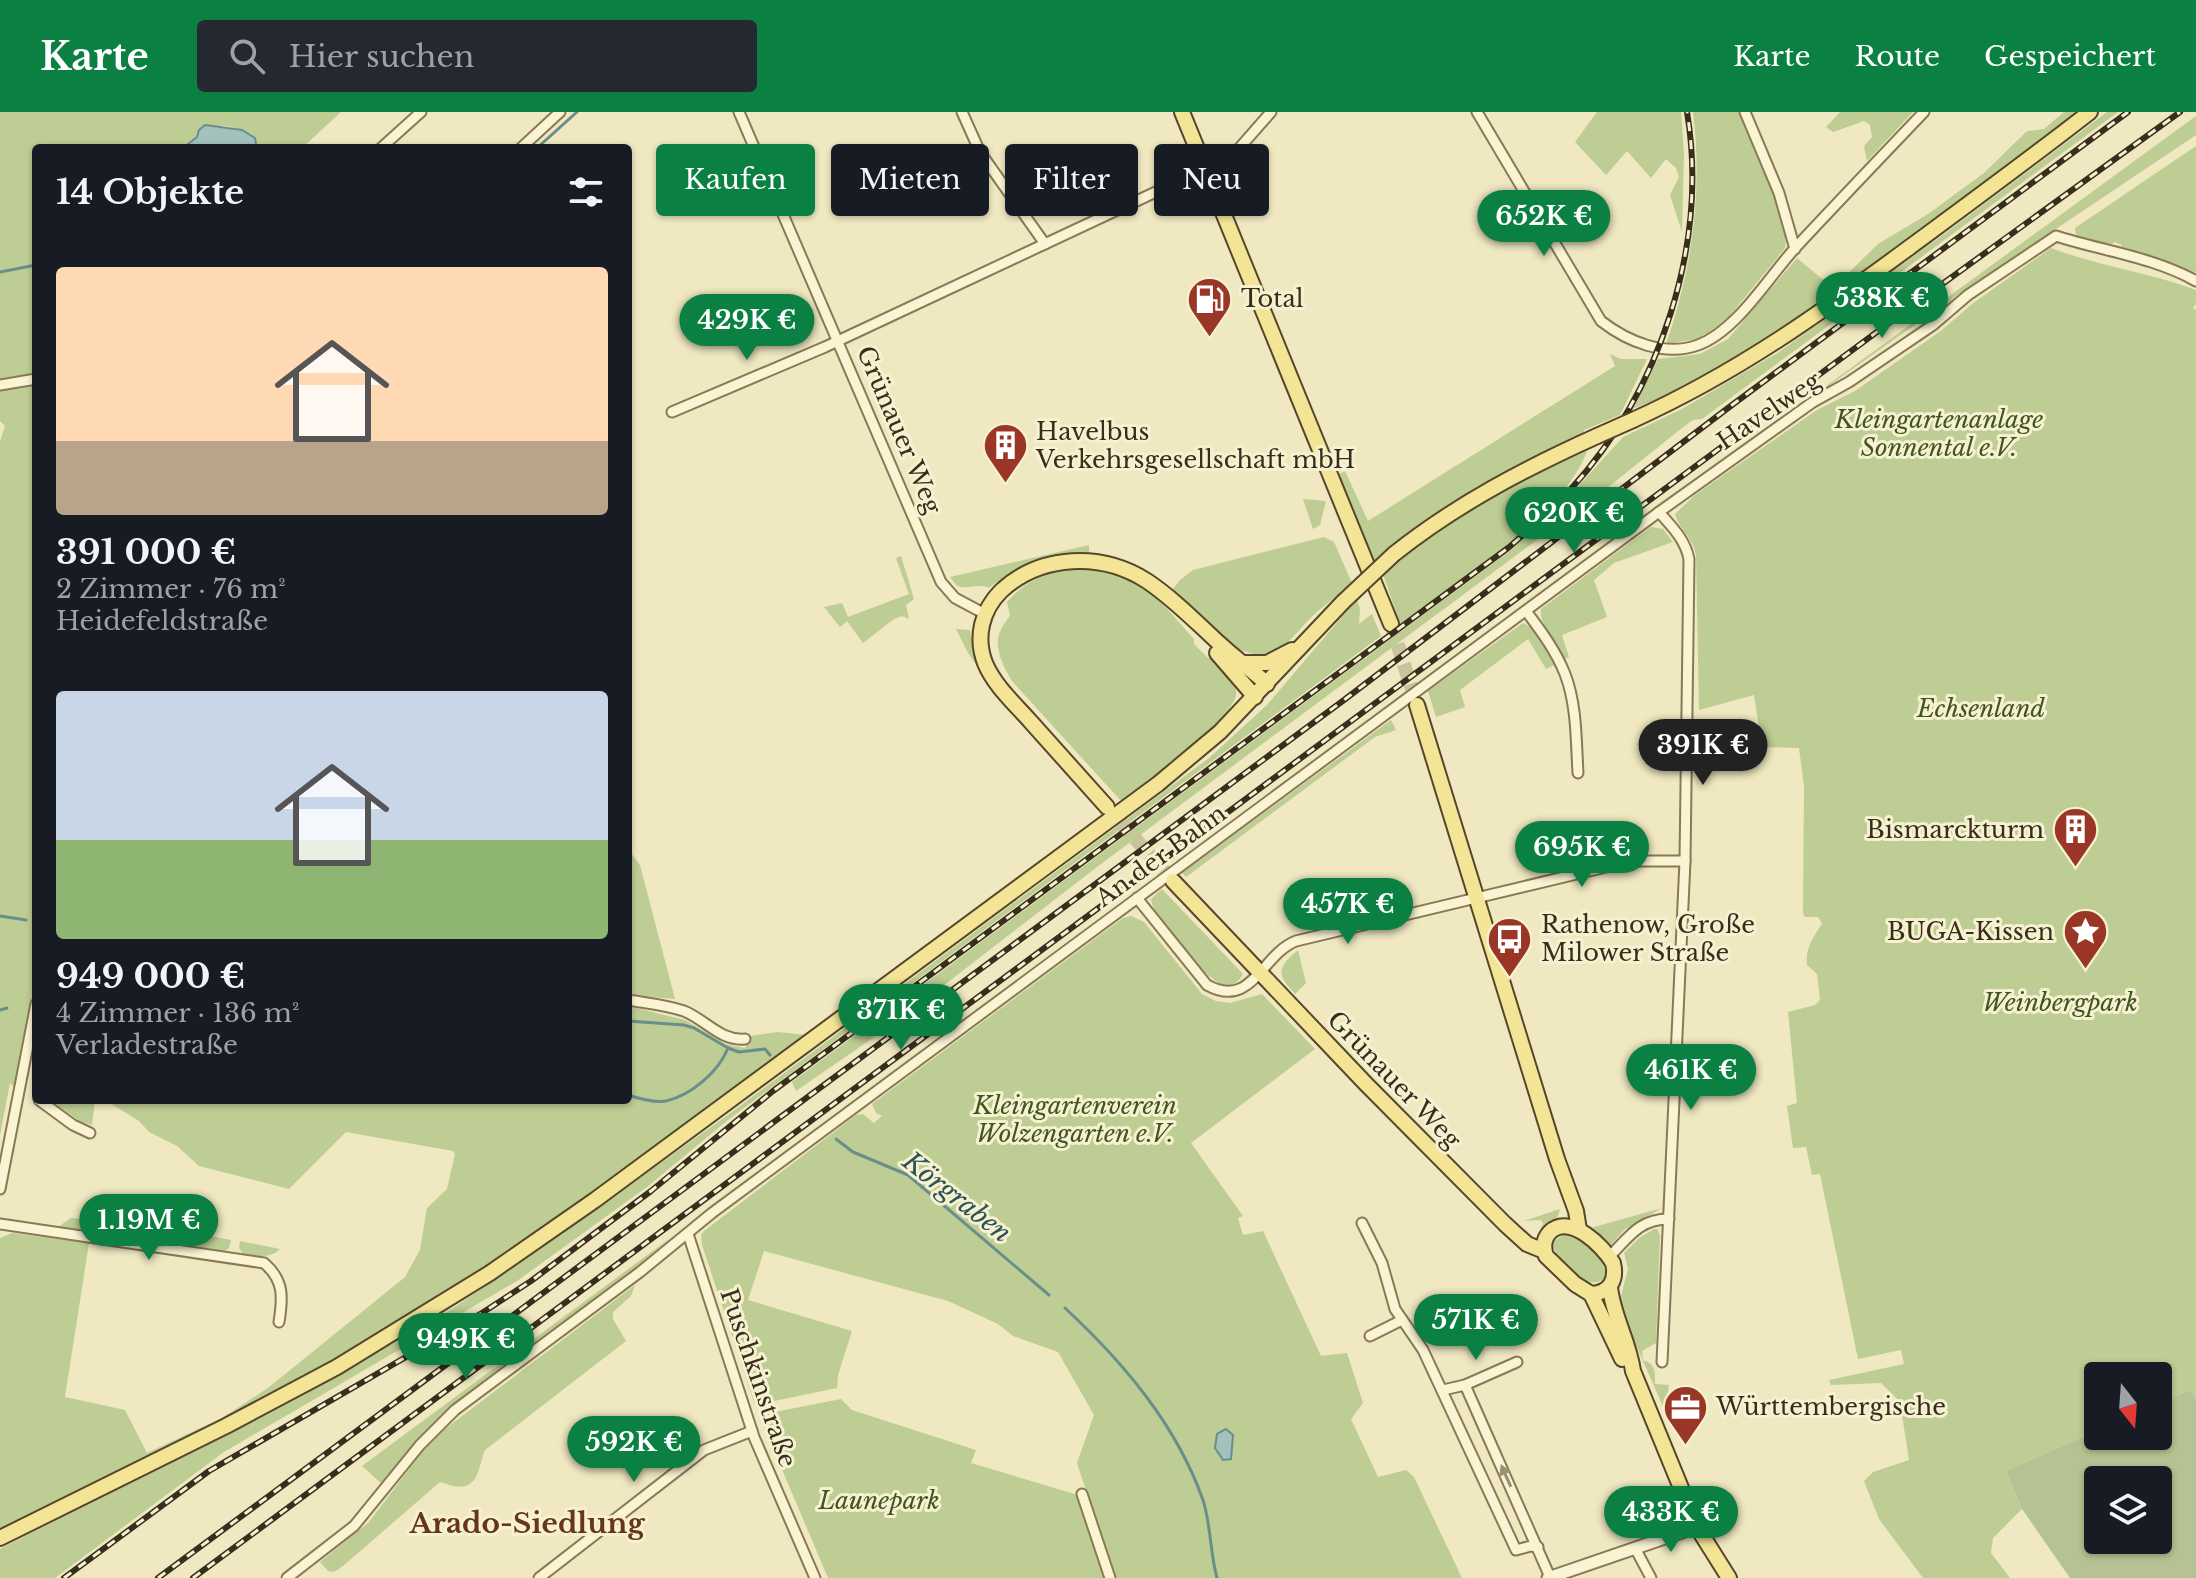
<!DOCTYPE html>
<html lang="de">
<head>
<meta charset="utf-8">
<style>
	body { margin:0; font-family:"Libre Baskerville",serif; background:#242831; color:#f1f3f6; height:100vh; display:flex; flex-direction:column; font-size:30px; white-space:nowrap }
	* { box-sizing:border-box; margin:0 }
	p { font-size:26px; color:#9ea1a6 }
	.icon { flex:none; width:44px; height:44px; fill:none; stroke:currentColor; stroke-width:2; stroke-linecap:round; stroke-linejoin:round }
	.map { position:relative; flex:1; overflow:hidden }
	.drawer { position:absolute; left:32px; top:32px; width:600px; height:960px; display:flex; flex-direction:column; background:#171b24; border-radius:8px; box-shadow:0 2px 6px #0004 }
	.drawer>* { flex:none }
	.hud { position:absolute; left:656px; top:32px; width:760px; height:72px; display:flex; gap:16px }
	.needle { width:52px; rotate:163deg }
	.buttons { position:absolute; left:2084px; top:1250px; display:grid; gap:16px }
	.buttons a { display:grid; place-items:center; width:88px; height:88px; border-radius:8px; background:#171b24; box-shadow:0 2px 6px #0004; font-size:40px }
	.price { position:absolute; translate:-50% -68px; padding:0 18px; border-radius:28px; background:#0b8043; color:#fff; font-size:26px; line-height:52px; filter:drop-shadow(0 2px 4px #0008) }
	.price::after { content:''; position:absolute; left:50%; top:48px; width:24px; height:18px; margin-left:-12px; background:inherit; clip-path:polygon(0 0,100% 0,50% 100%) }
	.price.current { background:#222; color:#fff }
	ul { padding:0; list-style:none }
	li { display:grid; align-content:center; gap:16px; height:424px; padding:0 24px }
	li span { display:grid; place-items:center; height:248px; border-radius:8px; color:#555 }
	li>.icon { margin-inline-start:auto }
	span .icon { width:144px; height:144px; fill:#fffc; stroke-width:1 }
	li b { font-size:34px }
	h2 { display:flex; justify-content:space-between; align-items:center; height:96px; padding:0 24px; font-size:34px }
	.pill { padding:0 28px; border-radius:8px; background:#171b24; box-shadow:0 2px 6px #0004; font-size:28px; line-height:72px }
	.pill.current { background:#0b8043; color:#fff }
	header { display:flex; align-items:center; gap:48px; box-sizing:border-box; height:112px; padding:0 40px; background:#0b8043; color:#fff }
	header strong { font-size:38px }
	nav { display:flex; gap:44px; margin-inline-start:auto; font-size:28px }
	.search { width:560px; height:72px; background:#242831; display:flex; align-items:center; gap:20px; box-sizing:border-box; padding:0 28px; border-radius:8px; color:#9ea1a6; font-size:30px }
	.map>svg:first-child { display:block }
</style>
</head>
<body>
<header>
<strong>Karte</strong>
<div class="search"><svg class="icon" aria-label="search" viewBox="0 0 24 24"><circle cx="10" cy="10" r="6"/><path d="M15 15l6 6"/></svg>Hier suchen</div>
<nav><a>Karte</a><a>Route</a><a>Gespeichert</a></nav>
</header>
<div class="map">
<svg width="2196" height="1466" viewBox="0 0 2196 1466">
	<rect width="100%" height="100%" fill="#efe8c0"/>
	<g fill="#becd93">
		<path d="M 0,0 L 341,0 L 302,36 L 252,36 L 256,32 C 238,13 224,10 199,18 L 198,25 L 183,36 L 36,36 L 36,263 L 0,268 Z"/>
		<polygon points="1597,0 1681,0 1684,41 1682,120 1670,83 1679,65 1676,56 1666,47 1651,66 1627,39 1606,63 1575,30"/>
		<path d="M 1693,0 L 1741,0 C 1754,32 1791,105 1785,136 L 1724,211 L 1697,227 L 1666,232 C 1692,157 1703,79 1693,0 Z"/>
		<polygon points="1840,0 1913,0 1867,49 1864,34 1872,25 1870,13 1864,9 1833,20 1826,15"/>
		<polygon points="2064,0 2078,0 1801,205 1714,258 1661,287 1634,296 1658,247 1700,242 1728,227 1797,146 1833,176 1878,132 1928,102 1984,61 2027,19 2044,17"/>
		<polygon points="2107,0 2118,0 1702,307 1693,308 1682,316 1612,372 1097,755 899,908 796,979 792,970 1511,438 1573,380 1623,325 1682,297 1779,240 1943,123"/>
		<polygon points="2196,4 2196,23 1953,186 1941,198 1937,197 1744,334"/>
		<polygon points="2196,34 2196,161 2121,135 2122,133 2114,130 2111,133 2076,124 2075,116"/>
		<path d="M 2051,136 C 2098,154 2148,160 2196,178 L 2196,192 L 2193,196 L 2196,198 L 2196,1287 L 2189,1278 L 2158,1292 L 2158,1264 L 2098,1264 L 2098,1318 L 2006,1359 L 2022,1397 L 1993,1426 L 1991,1441 L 2010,1466 L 1923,1466 L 1879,1407 L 1864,1369 L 1873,1360 L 1909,1348 L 1900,1290 L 1881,1271 L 1831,1273 L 1829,1268 L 1904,1252 L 1901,1238 L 1858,1247 L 1820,1062 L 1812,1063 L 1806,1035 L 1793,1036 L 1787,994 L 1797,991 L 1788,900 L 1815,893 L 1820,888 L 1817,862 L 1807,853 C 1805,834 1814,826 1822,811 L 1818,805 L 1805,805 L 1803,801 L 1804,674 L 1799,636 L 1762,635 L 1754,583 L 1699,598 L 1696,443 C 1693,426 1679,417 1675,402 L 1695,383 L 1817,298 L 1855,279 L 1942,218 L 1972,192 Z"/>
		<polygon points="1610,242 1621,247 1647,247 1620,303 1584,318 1583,321 1483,371 1438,400 1374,451 1339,362 1345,359 1368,409 1615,254"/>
		<polygon points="36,272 36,869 16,977 10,971 0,1023 0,329 5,314 0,309 0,279"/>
		<path d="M 1587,339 C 1563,405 1456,470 1400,512 L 1383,462 C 1451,405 1505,374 1587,339 Z"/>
		<polygon points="1303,387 1326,389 1320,413 1313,417"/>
		<path d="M 1651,415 L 1663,417 L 1673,430 L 1614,451 L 1594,468 L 1607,505 L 1562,523 L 1569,545 L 1565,547 C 1558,533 1538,511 1541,497 Z"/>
		<path d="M 1324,425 L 1334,430 L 1352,471 C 1341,481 1329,490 1318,499 C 1305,510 1295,525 1282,535 C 1244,563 1199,505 1174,480 L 1173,477 L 1180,468 L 1193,458 Z"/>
		<path d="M 1089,433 L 1089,443 C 1052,442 1017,452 989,476 C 978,471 968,478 957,474 L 950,465 Z"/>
		<polygon points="901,444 914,487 906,493 909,507 902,504 894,507 863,531 847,509 840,515 824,495 842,491 848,505 909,482 896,446"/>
		<path d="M 1085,455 C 1145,466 1155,483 1194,527 L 1194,532 L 1208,546 L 1215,546 C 1224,557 1238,568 1236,583 C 1232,608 1144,674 1122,690 L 1012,569 C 1004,556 993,535 1000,520 C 1002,514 1007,509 1010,503 L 1007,490 C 1028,466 1053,457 1085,455 Z"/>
		<polygon points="1357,487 1360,497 1359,512 1372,502 1381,524 728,1008 647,1075 517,1169 224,1340 55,1466 0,1466 0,1437 328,1269 450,1198 509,1159 725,1005 1209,646 1267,593"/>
		<polygon points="1523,511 1534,517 1554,553 1546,557 1528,527 1460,578 1465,595 1436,605 1428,579"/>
		<polygon points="956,517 970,518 975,547 997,582 968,541"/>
		<polygon points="1391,608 1396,618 1375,625 1186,765 1182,761"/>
		<polygon points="628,737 640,753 675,887 628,883"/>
		<path d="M 1162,777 L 1243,862 C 1226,894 1194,848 1182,833 C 1170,819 1154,805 1151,787 Z"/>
		<polygon points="1131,804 1144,810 1202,882 1216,889 1230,891 1262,882 1315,937 1191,1031 1243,1104 1238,1106 1243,1123 1263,1119 1321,1244 1347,1241 1363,1291 1351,1307 1378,1365 1406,1358 1414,1365 1462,1466 1115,1466 1077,1351 1094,1303 1058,1240 1013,1224 998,1212 948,1189 764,1139 748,1188 852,1219 838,1263 837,1276 755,1293 702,1133 701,1123 704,1119 856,1003 863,1002 874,1011 882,1004 876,1001 872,992 1123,806"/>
		<path d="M 1298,838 L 1306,871 L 1295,882 C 1277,862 1276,857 1298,838 Z"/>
		<path d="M 628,894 L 685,908 L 726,932 L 745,936 L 750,924 L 778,920 L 807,923 C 681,1017 556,1114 422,1196 C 287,1279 142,1348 0,1419 L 0,1126 L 12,1121 L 89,1131 L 65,1285 L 125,1298 L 147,1341 L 222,1306 L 268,1276 L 405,1165 L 420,1138 L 427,1096 L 447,1077 L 455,1042 L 453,1039 L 346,1020 L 289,1077 L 199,1054 L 177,1034 L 149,1020 L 139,1009 L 105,988 L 628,988 Z"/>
		<polygon points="50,988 95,988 92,1013 81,1010"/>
		<polygon points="1662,1096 1624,1118 1610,1134 1600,1130 1587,1117"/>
		<polygon points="1560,1097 1556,1110 1540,1117 1543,1112 1541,1108 1524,1109"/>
		<polygon points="71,1106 190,1120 231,1128 229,1136 225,1139 58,1115"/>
		<path d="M 1654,1117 L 1657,1117 L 1660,1123 L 1656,1231 L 1642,1239 L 1643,1248 C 1656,1252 1655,1260 1655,1272 L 1669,1273 L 1665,1299 L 1624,1206 L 1621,1184 L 1628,1157 L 1624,1141 L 1639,1126 Z"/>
		<path d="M 1564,1122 C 1580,1124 1606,1148 1607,1163 C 1591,1187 1552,1147 1553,1130 Z"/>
		<polygon points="673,1124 637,1155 457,1289 413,1332 382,1372 362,1354"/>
		<path d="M 240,1129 L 280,1137 C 271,1147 255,1144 243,1142 L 239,1136 Z"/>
		<path d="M 635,1173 L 631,1184 L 613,1200 L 613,1207 L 626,1229 L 485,1338 C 478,1354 480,1379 453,1374 C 449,1373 445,1371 440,1370 L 343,1454 L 334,1460 L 328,1459 L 320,1450 L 369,1410 L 425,1336 L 445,1317 Z"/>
		<polygon points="841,1287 852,1298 976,1338 971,1351 1078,1383 1104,1466 828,1466 759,1303"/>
	</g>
	<path fill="#b5c293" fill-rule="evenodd" d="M 2189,1278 L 2196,1287 L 2196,1466 L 2070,1466 L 2022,1397 L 2006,1359 L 2098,1318 L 2098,1324 L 2158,1324 L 2158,1292 ZM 2098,1368 L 2158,1368 L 2158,1428 L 2098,1428 Z"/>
	<g fill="#a3c1bd" stroke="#6a8f8b" stroke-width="2">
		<polygon points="205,13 242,18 255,26 256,32 252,36 183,36 197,25 199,18"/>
		<polygon points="1226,1317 1233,1323 1231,1347 1223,1348 1215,1336 1217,1322"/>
	</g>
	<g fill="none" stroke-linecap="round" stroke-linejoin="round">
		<g stroke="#6a8f8b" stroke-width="3">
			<polyline points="537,36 577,0"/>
			<polyline points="0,160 36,153"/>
			<polyline points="0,804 26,808"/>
			<polyline points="0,898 7,896"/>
			<polyline points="628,909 684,913 694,916 728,936"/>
			<path d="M 628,983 C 640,987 654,991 666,989 C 692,983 719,959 728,936 L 739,940 L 765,937 L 770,943"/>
			<polyline points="836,1027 853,1040 908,1063 1049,1183"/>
			<path d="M 1065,1196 C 1123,1250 1176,1312 1203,1388 C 1211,1413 1210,1441 1217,1466"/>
		</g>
		<g stroke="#cac39f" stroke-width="14" stroke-dasharray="14 7" stroke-linecap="butt">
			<polyline points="1391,512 1417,593"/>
			<polyline points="1107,695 1173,769"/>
		</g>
		<defs>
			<g id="minor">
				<polyline points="739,0 941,470 955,486 985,502"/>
				<polyline points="962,0 980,40 1045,132"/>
				<path d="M 1477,0 L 1601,209 C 1628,230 1665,245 1698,233 C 1737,219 1769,164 1797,134 C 1839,89 1881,45 1924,0"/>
				<polyline points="1745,0 1779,81 1795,137"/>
				<polyline points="381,36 421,0"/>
				<polyline points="521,36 560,0"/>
				<polyline points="0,273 36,267"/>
				<polyline points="672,300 825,235 1224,48 1235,41 1271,0"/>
				<path d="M 1659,400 C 1672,415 1685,427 1689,447 L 1685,749 L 1662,1250"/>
				<path d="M 1526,499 C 1541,519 1556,539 1565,562 C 1577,593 1576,629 1578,661"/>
				<path d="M 1137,786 L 1207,873 C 1252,898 1262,842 1296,829 L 1631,749 L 1685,749"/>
				<path d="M 628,888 C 646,891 666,893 684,899 C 706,908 720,929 745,927"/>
				<polyline points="39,988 73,1013 90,1021"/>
				<polyline points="0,1077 36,892"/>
				<polyline points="1362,1111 1382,1151 1395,1197 1423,1238 1516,1438 1531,1434 1538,1435"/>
				<path d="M 0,1112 L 264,1151 C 284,1168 283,1185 279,1210"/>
				<polyline points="688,1122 754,1325 815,1466"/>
				<path d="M 1609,1145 C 1629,1125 1639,1107 1669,1107"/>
				<polyline points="1370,1224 1402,1208"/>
				<polyline points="1465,1273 1550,1465"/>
				<polyline points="1443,1278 1465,1273 1517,1250"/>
				<polyline points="1082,1382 1110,1466"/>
				<polyline points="1635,1436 1651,1466"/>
				<path d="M 287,1466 L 354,1414 L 420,1333 L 455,1298 L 640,1160 L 712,1101 L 1659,400 L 1813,290 L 1849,270 L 1933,213 L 1968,183 L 2056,124 C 2103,139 2153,145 2196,169"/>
				<polyline points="539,1466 704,1338 752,1319"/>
			</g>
			<polyline id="tertiary" points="1548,1466 1697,1415"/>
			<g id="primary">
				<polyline points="1182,0 1391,512"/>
				<path d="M 1633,308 C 1737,261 1819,202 1910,135 C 1971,90 2031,46 2090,0"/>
				<path d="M 1394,442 C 1457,392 1524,357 1597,324"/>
				<polyline points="1217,541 1255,585"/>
				<polyline points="1244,551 1267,551 1292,538"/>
				<polyline points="1417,593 1557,1047 1576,1099 1579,1118"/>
				<path d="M 1107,695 C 1081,666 1055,637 1030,609 C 1014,591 994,573 985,551 C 975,525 982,498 1001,479 C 1041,442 1102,440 1147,469 C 1174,487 1197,511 1221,533 C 1236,547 1252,558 1267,572"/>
				<polyline points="1173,769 1366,972 1505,1112 1527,1132 1544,1139"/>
				<path d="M 1610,1175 C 1613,1205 1629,1229 1633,1259 L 1697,1415 L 1729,1466"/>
				<path d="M 1591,1182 C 1610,1181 1617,1168 1613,1151 C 1603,1134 1570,1101 1550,1120 C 1543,1127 1543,1135 1546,1144 L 1575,1172 L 1591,1182 L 1622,1247"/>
				<polyline points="0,1426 226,1314 337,1255 490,1161 595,1088 1158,672 1220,620 1343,490"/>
			</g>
		</defs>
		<use href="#minor" stroke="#897957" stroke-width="13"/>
		<use href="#tertiary" stroke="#897957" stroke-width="15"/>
		<use href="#primary" stroke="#56462c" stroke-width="18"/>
		<use href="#minor" stroke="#faf4d3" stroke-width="9"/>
		<use href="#tertiary" stroke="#faf4d3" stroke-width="11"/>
		<use href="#primary" stroke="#f4e596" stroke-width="14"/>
		<defs>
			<g id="rail">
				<path d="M 64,1466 L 209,1359 L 482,1201 L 531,1169 L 651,1079 L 773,979 L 1508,436 C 1530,417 1551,399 1570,378 C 1660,280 1709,132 1687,0"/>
				<polyline points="158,1466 1344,588 1732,293 2128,0"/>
				<polyline points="193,1466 1916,191 2180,0"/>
			</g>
		</defs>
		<use href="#rail" stroke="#382e1c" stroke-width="6"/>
		<use href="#rail" stroke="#f6f1d0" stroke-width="3" stroke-dasharray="9" stroke-linecap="butt"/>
		<defs>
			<g id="primary-bridge">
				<polyline points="1597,324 1633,308"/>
				<polyline points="1343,490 1394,442"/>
			</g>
		</defs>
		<use href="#primary-bridge" stroke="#56462c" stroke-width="18" stroke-linecap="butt"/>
		<use href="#primary-bridge" stroke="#f4e596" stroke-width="14"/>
	</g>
	<defs><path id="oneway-solid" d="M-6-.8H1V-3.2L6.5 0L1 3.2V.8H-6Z" transform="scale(2)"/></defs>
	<use fill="#999178" href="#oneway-solid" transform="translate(1506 1364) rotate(-114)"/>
	<defs>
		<symbol id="fuel-pin" viewBox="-11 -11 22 30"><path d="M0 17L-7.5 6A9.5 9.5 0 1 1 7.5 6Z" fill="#9a3625" stroke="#f6f1d0"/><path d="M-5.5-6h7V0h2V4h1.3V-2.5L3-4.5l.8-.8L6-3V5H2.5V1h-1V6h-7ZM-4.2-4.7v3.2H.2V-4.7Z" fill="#fff"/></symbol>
		<symbol id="building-pin" viewBox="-11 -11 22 30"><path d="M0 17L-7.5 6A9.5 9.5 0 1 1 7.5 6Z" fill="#9a3625" stroke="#f6f1d0"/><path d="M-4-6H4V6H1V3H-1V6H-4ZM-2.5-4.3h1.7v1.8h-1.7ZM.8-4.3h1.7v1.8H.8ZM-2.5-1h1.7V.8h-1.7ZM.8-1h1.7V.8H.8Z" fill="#fff"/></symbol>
		<symbol id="sight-pin" viewBox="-11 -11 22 30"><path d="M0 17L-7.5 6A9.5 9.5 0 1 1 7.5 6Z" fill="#9a3625" stroke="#f6f1d0"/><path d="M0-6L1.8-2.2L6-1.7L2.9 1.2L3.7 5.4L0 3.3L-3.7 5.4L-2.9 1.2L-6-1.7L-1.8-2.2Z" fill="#fff"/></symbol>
		<symbol id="bus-pin" viewBox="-11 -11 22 30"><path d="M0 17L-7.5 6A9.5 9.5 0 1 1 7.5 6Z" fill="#9a3625" stroke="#f6f1d0"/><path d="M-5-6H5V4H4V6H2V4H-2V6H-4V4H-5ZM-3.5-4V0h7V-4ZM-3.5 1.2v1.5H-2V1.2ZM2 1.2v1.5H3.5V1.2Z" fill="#fff"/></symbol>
		<symbol id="office-pin" viewBox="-11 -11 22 30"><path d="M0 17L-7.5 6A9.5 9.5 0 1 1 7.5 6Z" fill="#9a3625" stroke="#f6f1d0"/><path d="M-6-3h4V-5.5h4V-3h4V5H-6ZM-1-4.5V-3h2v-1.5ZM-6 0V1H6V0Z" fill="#fff"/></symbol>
	</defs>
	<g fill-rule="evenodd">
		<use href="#fuel-pin" x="1184" y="162" width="51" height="69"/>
		<use href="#building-pin" x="980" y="308" width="51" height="69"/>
		<use href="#building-pin" x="2050" y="692" width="51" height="69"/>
		<use href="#sight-pin" x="2060" y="794" width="51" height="69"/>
		<use href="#bus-pin" x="1484" y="802" width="51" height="69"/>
		<use href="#office-pin" x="1660" y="1270" width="51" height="69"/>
	</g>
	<g text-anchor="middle" stroke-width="6" stroke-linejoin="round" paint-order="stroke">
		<g font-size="24" fill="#382e1c" stroke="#f6f1d0" text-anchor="start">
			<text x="1241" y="195">Total</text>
			<text x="1036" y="328">Havelbus<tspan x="1036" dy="28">Verkehrsgesellschaft mbH</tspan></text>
			<text x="2044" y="726" text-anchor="end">Bismarckturm</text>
			<text x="1541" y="821">Rathenow, Große<tspan x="1541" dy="28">Milower Straße</tspan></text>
			<text x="2054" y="828" text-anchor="end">BUGA-Kissen</text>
			<text x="1716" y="1303">Württembergische</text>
		</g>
		<g font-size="24" fill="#382e1c" stroke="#f6f1d0">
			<text transform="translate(1769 299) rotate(-34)" y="8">Havelweg</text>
			<text transform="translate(899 318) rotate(67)" y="8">Grünauer Weg</text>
			<text transform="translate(1161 744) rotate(-36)" y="8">An der Bahn</text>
			<text transform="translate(1394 968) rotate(46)" y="8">Grünauer Weg</text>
			<text transform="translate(758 1266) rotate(71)" y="8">Puschkinstraße</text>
		</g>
		<g font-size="24" font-style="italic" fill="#405522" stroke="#f6f1d0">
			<text x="1939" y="316">Kleingartenanlage<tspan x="1939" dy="28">Sonnental e.V.</tspan></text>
			<text x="1981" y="605">Echsenland</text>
			<text x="2060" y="899">Weinbergpark</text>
			<text x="1075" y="1002">Kleingartenverein<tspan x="1075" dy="28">Wolzengarten e.V.</tspan></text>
			<text x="879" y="1397">Launepark</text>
		</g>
		<g font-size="26" font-style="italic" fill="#2b5458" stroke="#f6f1d0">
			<text transform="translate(957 1085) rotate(38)" y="9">Körgraben</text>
		</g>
		<g font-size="28" font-weight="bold" fill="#66351a" stroke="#f6f1d0">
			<text x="527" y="1421">Arado-Siedlung</text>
		</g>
	</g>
</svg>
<div class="buttons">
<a><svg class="needle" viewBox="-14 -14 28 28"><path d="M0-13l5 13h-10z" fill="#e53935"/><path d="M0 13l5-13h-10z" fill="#9ea1a6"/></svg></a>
<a><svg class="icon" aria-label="layers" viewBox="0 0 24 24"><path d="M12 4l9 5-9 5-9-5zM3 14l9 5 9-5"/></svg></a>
</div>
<b class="price" style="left:1544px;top:146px">652K €</b>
<b class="price" style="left:1882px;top:228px">538K €</b>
<b class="price" style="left:747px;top:250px">429K €</b>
<b class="price" style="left:1574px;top:443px">620K €</b>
<b class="price current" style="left:1703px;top:675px">391K €</b>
<b class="price" style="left:1582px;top:777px">695K €</b>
<b class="price" style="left:1348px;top:834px">457K €</b>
<b class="price" style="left:901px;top:940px">371K €</b>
<b class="price" style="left:1691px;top:1000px">461K €</b>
<b class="price" style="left:149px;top:1150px">1.19M €</b>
<b class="price" style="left:1476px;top:1250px">571K €</b>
<b class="price" style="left:466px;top:1269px">949K €</b>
<b class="price" style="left:634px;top:1372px">592K €</b>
<b class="price" style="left:1671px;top:1442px">433K €</b>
<div class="hud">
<a class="pill current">Kaufen</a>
<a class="pill">Mieten</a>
<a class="pill">Filter</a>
<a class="pill">Neu</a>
</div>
<section class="drawer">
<h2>14 Objekte<svg class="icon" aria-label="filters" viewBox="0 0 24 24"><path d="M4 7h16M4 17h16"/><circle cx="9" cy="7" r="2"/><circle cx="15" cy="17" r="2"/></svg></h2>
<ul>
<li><span style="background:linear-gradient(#ffd9b3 70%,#b9a48a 0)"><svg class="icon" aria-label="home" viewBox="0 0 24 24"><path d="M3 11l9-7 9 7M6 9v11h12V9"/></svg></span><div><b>391 000 €</b><p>2 Zimmer · 76 m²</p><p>Heidefeldstraße</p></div></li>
<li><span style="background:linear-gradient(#c9d6e8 60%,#8fb573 0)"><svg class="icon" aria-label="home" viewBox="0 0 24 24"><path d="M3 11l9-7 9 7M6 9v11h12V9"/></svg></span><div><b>949 000 €</b><p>4 Zimmer · 136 m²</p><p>Verladestraße</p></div></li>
</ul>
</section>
</div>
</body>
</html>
